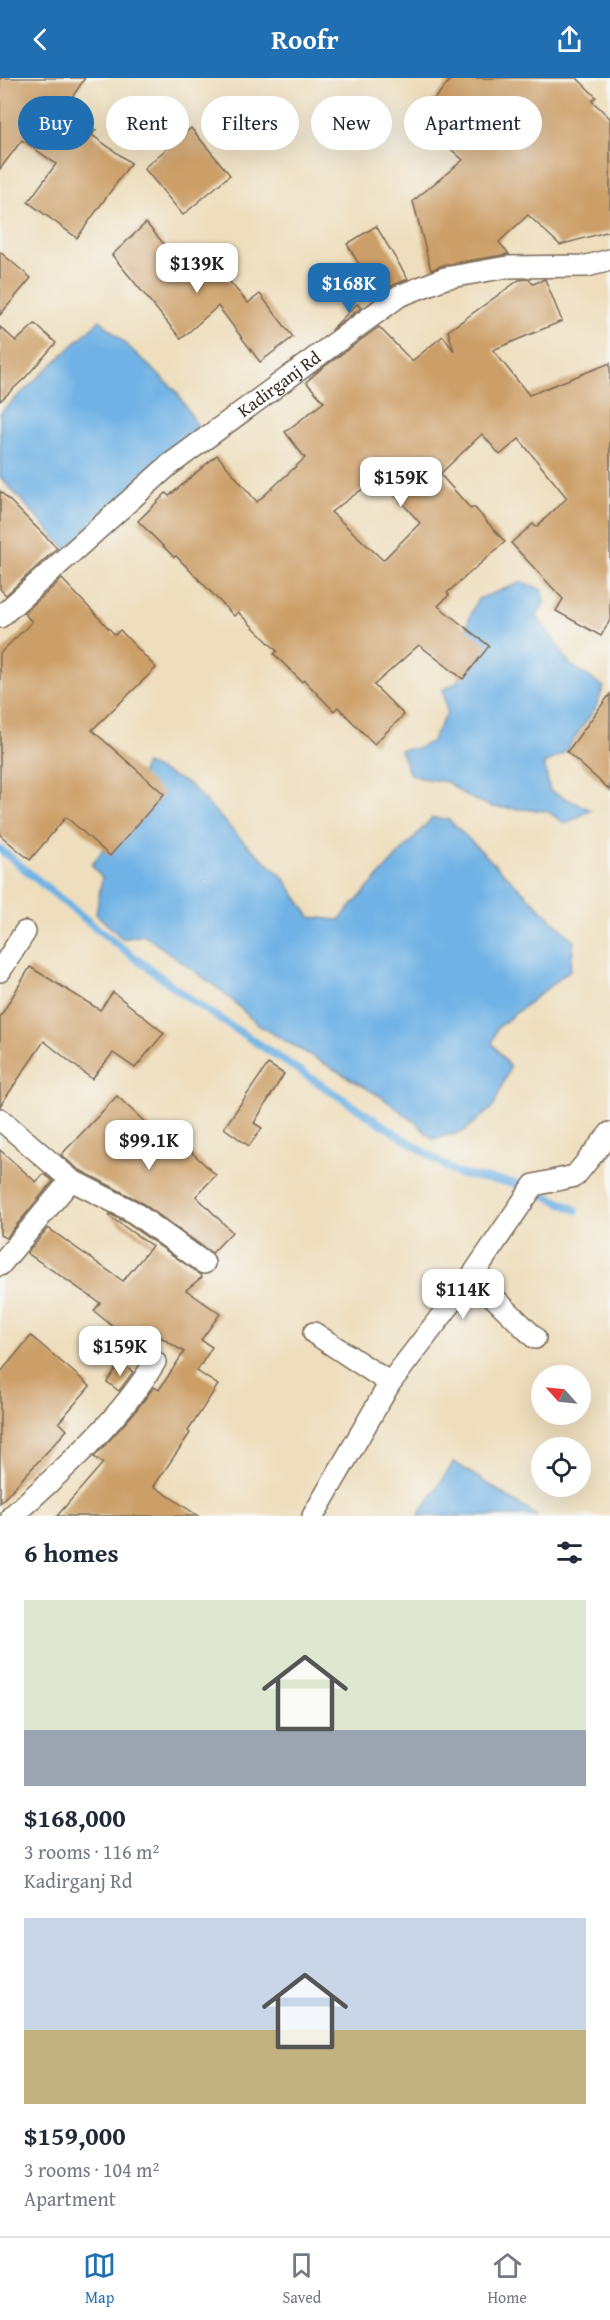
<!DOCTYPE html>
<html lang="en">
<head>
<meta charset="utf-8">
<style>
	body { margin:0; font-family:"Gentium Book Plus",serif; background:#f2f2f3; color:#1f2937; height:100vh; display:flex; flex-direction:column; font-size:22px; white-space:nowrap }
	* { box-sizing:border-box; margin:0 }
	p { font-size:20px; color:#747a83 }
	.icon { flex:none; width:33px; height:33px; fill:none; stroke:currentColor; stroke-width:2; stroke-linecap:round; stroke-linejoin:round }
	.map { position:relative; height:1438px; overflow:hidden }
	.details { display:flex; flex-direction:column; background:#fff; flex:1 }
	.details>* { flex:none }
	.guide { position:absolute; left:18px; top:18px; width:574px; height:54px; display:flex; gap:12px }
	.needle { width:39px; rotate:297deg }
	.buttons { position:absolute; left:531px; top:1287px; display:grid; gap:12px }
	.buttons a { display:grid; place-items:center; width:60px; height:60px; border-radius:50%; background:#fff; box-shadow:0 6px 24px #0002; font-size:30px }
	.price { position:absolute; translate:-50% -51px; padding:0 14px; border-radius:12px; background:#fff; color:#222; font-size:20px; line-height:39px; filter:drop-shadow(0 2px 3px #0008) }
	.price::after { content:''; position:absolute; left:50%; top:36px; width:18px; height:14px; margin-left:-9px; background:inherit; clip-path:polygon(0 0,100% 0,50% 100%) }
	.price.on { background:#1f6fb2; color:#fff }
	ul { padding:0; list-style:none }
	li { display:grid; align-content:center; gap:12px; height:318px; padding:0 24px }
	li span { display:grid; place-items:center; height:186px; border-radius:0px; color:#555 }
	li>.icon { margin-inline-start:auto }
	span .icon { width:108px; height:108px; fill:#fffc; stroke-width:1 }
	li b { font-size:26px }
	h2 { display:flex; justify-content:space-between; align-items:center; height:72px; padding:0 24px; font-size:26px }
	.tag { padding:0 21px; border-radius:27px; background:#fff; box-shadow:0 6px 24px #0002; font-size:21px; line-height:54px }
	.tag.on { background:#1f6fb2; color:#fff }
	header { display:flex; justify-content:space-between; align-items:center; height:78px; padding:0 24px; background:#1f6fb2; color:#fff; font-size:27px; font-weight:700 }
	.tab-bar { display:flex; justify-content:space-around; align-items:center; height:84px; border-top:2px solid #e0e1e3; background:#fff; font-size:16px; color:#747a83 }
	.tab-bar a { display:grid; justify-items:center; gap:3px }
	.tab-bar .on { color:#1f6fb2 }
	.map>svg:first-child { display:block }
</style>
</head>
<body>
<header><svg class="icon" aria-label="back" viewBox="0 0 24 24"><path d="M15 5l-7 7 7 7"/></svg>Roofr<svg class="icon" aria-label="share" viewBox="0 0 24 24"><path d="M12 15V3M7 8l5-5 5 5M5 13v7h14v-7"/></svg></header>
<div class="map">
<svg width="610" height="1438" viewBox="0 0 610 1438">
	<rect width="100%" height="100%" fill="#f6f6f2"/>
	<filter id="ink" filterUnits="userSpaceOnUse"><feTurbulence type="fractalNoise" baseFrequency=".0167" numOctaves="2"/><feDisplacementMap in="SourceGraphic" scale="12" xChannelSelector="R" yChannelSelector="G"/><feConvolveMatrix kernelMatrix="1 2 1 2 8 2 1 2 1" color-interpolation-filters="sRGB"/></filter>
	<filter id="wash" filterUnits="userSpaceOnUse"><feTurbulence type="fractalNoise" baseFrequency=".008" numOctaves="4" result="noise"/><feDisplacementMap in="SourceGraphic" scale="24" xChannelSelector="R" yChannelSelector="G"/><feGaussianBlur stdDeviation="1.35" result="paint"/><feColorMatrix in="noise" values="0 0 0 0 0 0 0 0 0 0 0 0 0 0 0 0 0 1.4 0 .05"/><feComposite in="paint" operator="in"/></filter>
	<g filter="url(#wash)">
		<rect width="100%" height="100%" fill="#eedebd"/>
		<g fill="#70b2e5" stroke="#566e82" stroke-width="1.5">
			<polygon points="100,242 176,313 199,350 67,472 0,399 0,335"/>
			<path d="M 522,504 L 543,512 L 544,525 L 537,538 L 570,586 L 604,609 L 595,631 L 563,676 L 544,686 L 550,713 L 591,732 L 565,746 L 547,733 L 492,729 L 466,718 L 447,704 L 421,700 L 409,695 L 400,672 L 418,670 L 431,664 L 447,635 L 443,612 L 456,605 L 469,582 C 463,557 466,543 478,521 Z"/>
			<polygon points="146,686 189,706 243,763 283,799 310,839 339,842 432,740 448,741 574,863 570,892 497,950 492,965 510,989 493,1029 463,1054 433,1061 416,1045 380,1018 258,947 223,914 144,857 123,861 96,836 102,800 92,787 104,770"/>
			<polygon points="454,1384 537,1438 418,1438"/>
		</g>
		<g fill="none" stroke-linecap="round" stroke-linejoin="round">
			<g stroke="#70b2e5" stroke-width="8">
				<polyline points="0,771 106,858 194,924 458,1096 524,1107"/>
				<polyline points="538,1114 576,1132"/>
			</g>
		</g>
		<g id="blocks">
			<g fill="#cc9f68" fill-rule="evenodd">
				<polygon points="0,0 85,0 65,30 96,52 92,57 131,85 77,160 28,124 56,86 22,62 0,91"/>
				<polygon points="452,0 577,0 596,19 592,23 610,40 610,153 560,167 528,137 499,164 509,176 443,187 431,192 413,123 463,82 417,41"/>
				<polygon points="191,50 230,97 183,137 144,90"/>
				<polygon points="146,145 191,198 210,181 248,225 260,216 293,259 260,284 218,228 181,261 112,177"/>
				<polygon points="376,148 408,201 392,208 378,218 347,166"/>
				<polygon points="0,174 31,200 0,237"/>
				<path d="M 529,201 L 533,206 L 545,201 L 562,243 L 493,272 L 529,317 L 610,285 L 610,542 L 601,558 L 556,533 L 563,521 L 511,465 L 533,446 L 536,449 L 567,420 L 519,361 L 500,377 L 482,356 L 440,396 L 471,431 L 474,429 L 505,464 L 447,515 L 449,517 L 438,528 L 489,568 L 463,601 L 419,567 L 374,607 L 404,637 L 374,666 L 338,629 L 334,633 L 304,602 L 302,604 L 274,576 L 277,573 L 238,534 L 234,538 L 176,478 L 174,479 L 138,443 L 166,415 L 169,418 L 217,377 L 257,424 L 305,380 L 285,354 L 324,324 L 306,304 L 321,291 L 379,249 L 412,283 L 443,258 L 454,273 L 448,253 L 519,202 ZM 379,399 L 420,445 L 383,482 L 331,434 Z"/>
				<polygon points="357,226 361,230 330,253"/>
				<polygon points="35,246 56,265 25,300 0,323 0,249 16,263"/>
				<polygon points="0,413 57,470 6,517 0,511"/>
				<polygon points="62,501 115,557 120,552 156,590 92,652 164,716 110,778 66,739 30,782 0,757 0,575 32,544 24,535"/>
				<polygon points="610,616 610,712 567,674"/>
				<polygon points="30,889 100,932 113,914 164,955 135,990 113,975 92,1001 44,963 0,1028 0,939"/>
				<polygon points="268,986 284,996 254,1045 262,1050 249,1068 224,1050"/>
				<polygon points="117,1018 163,1061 170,1054 216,1097 196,1118 232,1154 212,1175 139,1123 78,1091 61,1077"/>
				<polygon points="0,1072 36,1104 44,1096 53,1103 6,1160 0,1157"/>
				<polygon points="110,1136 125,1144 201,1197 202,1199 186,1212 220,1236 201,1262 212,1269 197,1293 218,1307 188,1353 190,1355 154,1408 198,1438 57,1438 103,1385 94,1379 134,1335 154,1309 159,1312 184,1274 148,1251 135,1267 94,1233 100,1225 27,1175 48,1150 123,1203 152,1168 109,1138"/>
				<polygon points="31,1258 90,1308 59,1344 67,1352 0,1425 0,1295"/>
				<polygon points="120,1285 133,1294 119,1313 107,1304"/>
			</g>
		</g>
	</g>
	<g filter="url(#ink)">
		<use href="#blocks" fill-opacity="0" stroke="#7a6956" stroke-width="1.5"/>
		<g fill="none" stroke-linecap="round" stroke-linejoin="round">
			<defs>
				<g id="minor">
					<path id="s1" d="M 0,539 L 168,388 L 399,218 L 445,200 L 507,189 L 587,188 L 610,182"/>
					<polyline points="0,893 25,854"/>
					<polyline points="0,1041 71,1102 132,1133 204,1185"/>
					<polyline points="0,1187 71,1102"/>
					<polyline points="472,1198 535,1260"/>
					<polyline points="314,1255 390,1305"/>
					<path d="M 12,1438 C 64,1391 118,1344 155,1284"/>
					<polyline points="313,1438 390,1305 472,1198 534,1107 575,1098 610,1055"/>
				</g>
			</defs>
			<use href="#minor" stroke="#7a6956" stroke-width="24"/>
			<use href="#minor" stroke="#fff" stroke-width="21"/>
		</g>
	</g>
	<g text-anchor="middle" stroke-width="4.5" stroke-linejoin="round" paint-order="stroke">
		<g font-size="18" fill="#3b2a1e" stroke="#f6f6f2">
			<text dy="6" stroke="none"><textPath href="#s1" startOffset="364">Kadirganj Rd</textPath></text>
		</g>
	</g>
</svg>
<div class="buttons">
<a><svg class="needle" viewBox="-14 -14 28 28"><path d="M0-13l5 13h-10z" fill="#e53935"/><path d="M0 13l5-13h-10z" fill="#747a83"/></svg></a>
<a><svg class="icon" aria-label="locate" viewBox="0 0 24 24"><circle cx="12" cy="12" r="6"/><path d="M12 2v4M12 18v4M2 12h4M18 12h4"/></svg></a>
</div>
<b class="price" style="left:197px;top:216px">$139K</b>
<b class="price on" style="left:349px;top:236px">$168K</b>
<b class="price" style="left:401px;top:430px">$159K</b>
<b class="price" style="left:149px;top:1093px">$99.1K</b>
<b class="price" style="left:463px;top:1242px">$114K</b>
<b class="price" style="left:120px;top:1299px">$159K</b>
<div class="guide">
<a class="tag on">Buy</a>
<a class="tag">Rent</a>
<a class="tag">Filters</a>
<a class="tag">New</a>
<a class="tag">Apartment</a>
</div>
</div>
<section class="details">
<h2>6 homes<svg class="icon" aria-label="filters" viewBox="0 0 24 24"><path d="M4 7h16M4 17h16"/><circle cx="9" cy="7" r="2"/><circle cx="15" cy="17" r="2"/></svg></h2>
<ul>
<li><span style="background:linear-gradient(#dfe7d0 70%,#9aa5b1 0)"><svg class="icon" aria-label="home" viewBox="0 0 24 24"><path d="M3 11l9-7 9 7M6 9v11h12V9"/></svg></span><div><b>$168,000</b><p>3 rooms · 116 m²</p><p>Kadirganj Rd</p></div></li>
<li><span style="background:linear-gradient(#c9d6e8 60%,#c2b280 0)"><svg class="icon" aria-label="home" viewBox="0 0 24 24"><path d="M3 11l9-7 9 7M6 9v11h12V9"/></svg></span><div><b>$159,000</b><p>3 rooms · 104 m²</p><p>Apartment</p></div></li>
</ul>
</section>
<nav class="tab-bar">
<a class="on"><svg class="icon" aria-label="map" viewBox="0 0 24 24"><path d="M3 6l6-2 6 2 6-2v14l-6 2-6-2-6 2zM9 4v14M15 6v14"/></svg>Map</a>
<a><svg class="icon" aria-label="saved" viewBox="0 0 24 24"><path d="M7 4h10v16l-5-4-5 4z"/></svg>Saved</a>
<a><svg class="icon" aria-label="home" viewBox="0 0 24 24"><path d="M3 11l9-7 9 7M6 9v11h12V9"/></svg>Home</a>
</nav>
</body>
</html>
